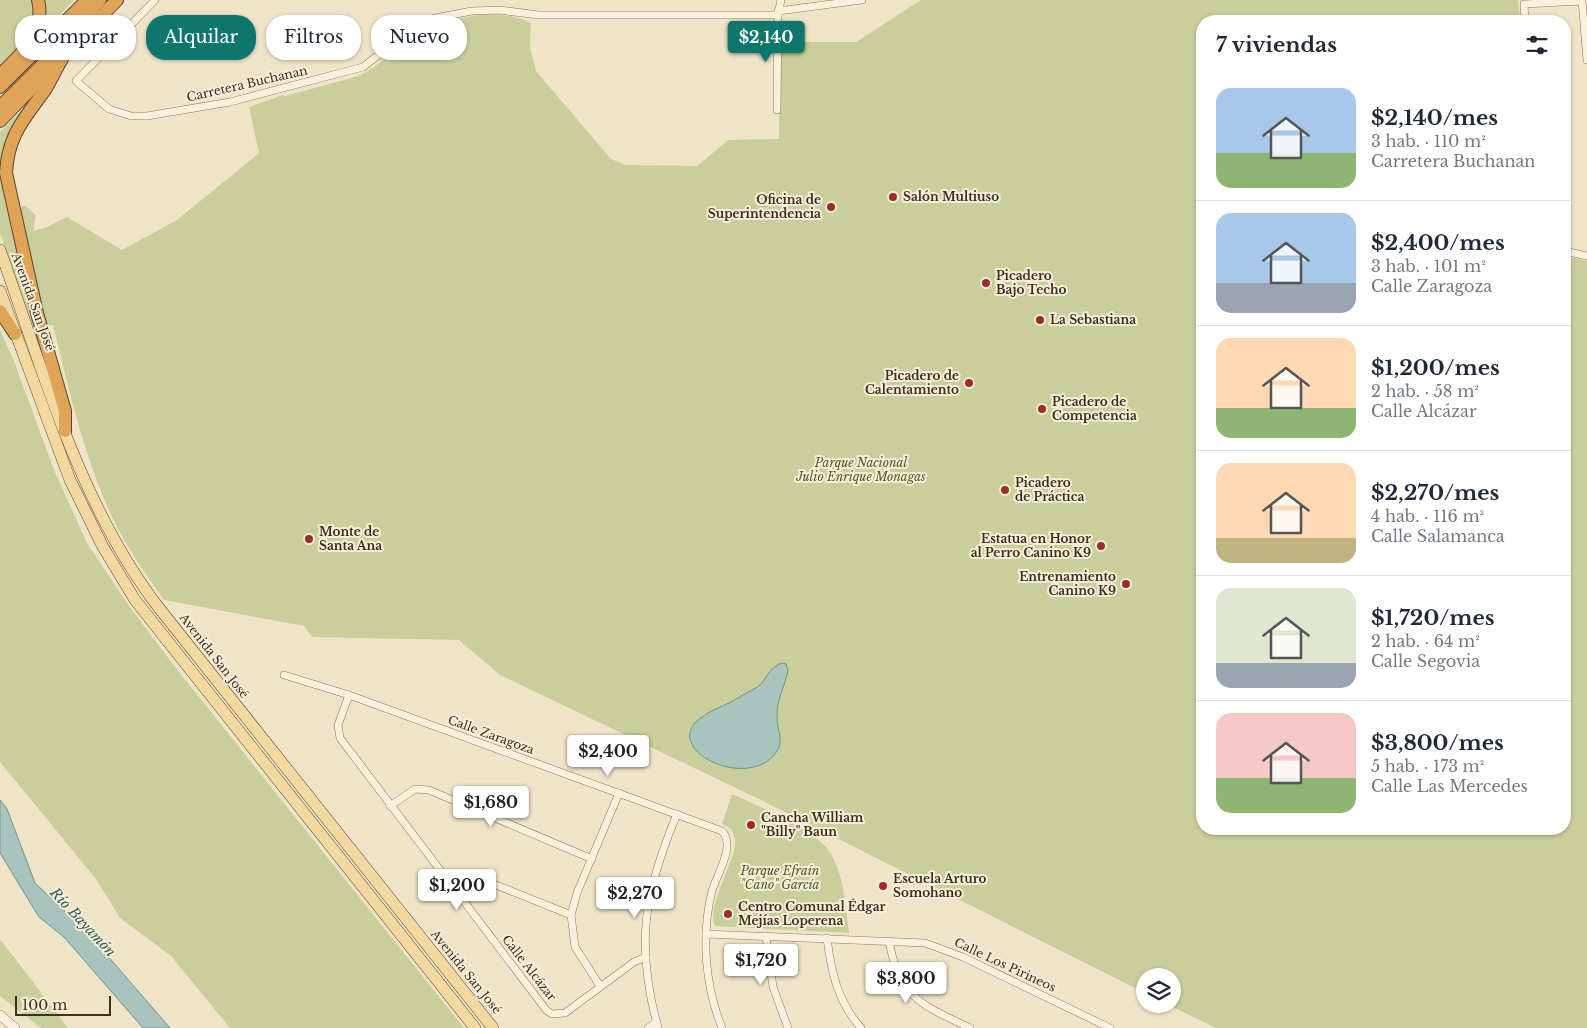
<!DOCTYPE html>
<html lang="es">
<head>
<meta charset="utf-8">
<style>
	body { margin:0; font-family:"Libre Baskerville",serif; background:#f2f2f3; color:#1f2937; height:100vh; display:flex; flex-direction:column; font-size:19px; white-space:nowrap }
	* { box-sizing:border-box; margin:0 }
	p { font-size:16px; color:#747a83 }
	.icon { flex:none; width:28px; height:28px; fill:none; stroke:currentColor; stroke-width:2; stroke-linecap:round; stroke-linejoin:round }
	.map { position:relative; flex:1; overflow:hidden }
	.panel { position:absolute; left:1196px; top:15px; width:375px; height:820px; display:flex; flex-direction:column; background:#fff; border-radius:20px; box-shadow:0 1px 4px #0004 }
	.panel>* { flex:none }
	.top-card { position:absolute; left:15px; top:15px; width:475px; height:45px; display:flex; gap:10px }
	.buttons { position:absolute; left:1136px; top:968px; display:grid; gap:10px }
	.buttons a { display:grid; place-items:center; width:45px; height:45px; border-radius:50%; background:#fff; box-shadow:0 1px 4px #0004; font-size:25px }
	.scale { position:absolute; left:15px; bottom:12px; width:96px; box-sizing:border-box; padding-left:5px; border:2px solid #3d2e20; border-top:0; font-size:14px; line-height:18px; white-space:nowrap; color:#3d2e20; -webkit-text-stroke:4px #f7eed8; paint-order:stroke }
	.price { position:absolute; translate:-50% -42px; padding:0 11px; border-radius:5px; background:#fff; color:#222; font-size:16px; line-height:32px; filter:drop-shadow(0 1px 2px #0008) }
	.price::after { content:''; position:absolute; left:50%; top:30px; width:15px; height:11px; margin-left:-8px; background:inherit; clip-path:polygon(0 0,100% 0,50% 100%) }
	.price.selected { background:#0f766e; color:#fff }
	ul { padding:0; list-style:none }
	li { display:flex; align-items:center; gap:15px; height:125px; padding:0 20px }
	li+li { border-top:1px solid #e0e1e3 }
	li span { display:grid; place-items:center; flex:none; width:140px; height:100px; border-radius:15px; color:#555 }
	li>.icon { margin-inline-start:auto }
	span .icon { width:60px; height:60px; fill:#fffc; stroke-width:1 }
	li b { font-size:21px }
	h2 { display:flex; justify-content:space-between; align-items:center; height:60px; padding:0 20px; font-size:21px }
	.tag { padding:0 18px; border-radius:20px; background:#fff; box-shadow:0 1px 4px #0004; font-size:18px; line-height:45px }
	.tag.selected { background:#0f766e; color:#fff }
	.map>svg:first-child { display:block }
</style>
</head>
<body>
<div class="map">
<svg width="1587" height="1028" viewBox="0 0 1587 1028">
	<rect width="100%" height="100%" fill="#f0e4c8"/>
	<g fill="#c9cf9b">
		<path d="M 0,0 L 32,0 C 36,35 23,48 0,71 Z"/>
		<polygon points="43,0 74,0 45,31 41,29"/>
		<path d="M 921,0 L 1518,0 L 1520,21 L 1202,21 L 1202,829 L 1565,829 L 1565,256 L 1587,261 L 1587,1028 L 1216,1028 L 1167,1004 L 1172,1004 L 1172,976 L 1145,976 L 1145,993 L 763,801 L 500,675 L 459,640 L 312,637 L 304,626 L 164,600 C 146,574 127,548 113,519 C 84,457 69,390 53,325 L 47,326 L 18,210 L 24,205 L 36,215 L 33,231 L 47,227 L 67,217 L 122,250 L 177,220 L 259,153 L 249,107 L 283,95 L 285,96 L 359,76 C 377,67 392,52 409,40 C 434,22 478,10 509,16 C 517,17 524,20 531,23 L 530,47 L 536,71 L 611,159 L 626,165 L 697,166 L 728,140 L 779,139 L 779,42 L 856,42 Z"/>
		<polygon points="18,114 20,114 6,144 39,339 36,338 0,233 0,132"/>
		<polygon points="0,330 14,361 54,470 87,543 129,606 179,672 464,1028 230,1028 171,956 120,918 96,879 0,762"/>
		<path d="M 732,794 C 758,806 817,830 831,854 C 844,877 846,907 849,933 L 715,926 C 706,907 734,863 735,844 C 736,839 733,833 731,829 L 722,824 Z"/>
		<polygon points="0,939 68,1028 41,1028 0,996"/>
	</g>
	<g fill="#a9c4bc" stroke="#6f938a">
		<path d="M 782,663 L 786,664 L 788,670 C 785,687 776,700 777,718 C 777,729 784,741 777,751 C 752,791 668,754 695,723 C 707,710 727,706 741,696 C 747,692 756,689 761,684 C 767,676 772,666 782,663 Z"/>
		<polygon points="0,800 7,809 35,883 87,932 170,1028 143,1028 64,937 39,917 0,853"/>
	</g>
	<g fill="none" stroke-linecap="round" stroke-linejoin="round">
		<defs>
			<g id="minor">
				<polyline points="155,0 76,81 109,109 131,116 147,116 230,102 363,67 417,25 435,18 472,11 499,10 539,15 778,15"/>
				<polyline points="778,11 862,0"/>
				<polyline points="1525,21 1524,4 1582,1 1587,60"/>
				<polyline points="777,110 778,15 781,0"/>
				<polyline points="1565,251 1587,256"/>
				<path d="M 284,675 L 349,695 L 722,831 C 736,846 717,874 712,891 C 701,935 705,986 722,1028"/>
				<polyline points="349,695 338,725 340,738 547,1011 552,1014 565,1013 634,962 646,957"/>
				<polyline points="390,806 415,789 429,790 592,859"/>
				<polyline points="458,895 478,882 491,883 571,915"/>
				<polyline points="706,934 925,943 963,957 1110,1028"/>
				<polyline points="766,936 773,987 788,1028"/>
				<path d="M 827,938 C 831,972 838,1002 861,1028"/>
				<path d="M 889,941 C 899,998 922,1005 970,1028"/>
				<polyline points="600,986 575,947 571,915 577,893 619,793"/>
				<polyline points="648,1028 657,1022"/>
				<path d="M 658,1028 C 635,944 644,893 677,814"/>
			</g>
			<polyline id="tertiary" points="0,1015 15,1028"/>
			<g id="primary">
				<path d="M 0,250 C 43,370 80,506 159,608 L 493,1028"/>
				<polyline points="0,291 70,480 103,547 135,600 475,1028"/>
			</g>
			<g id="motorway">
				<path d="M 62,59 C 56,69 51,80 45,90 C 24,119 8,135 6,173 L 37,313 L 65,411 L 65,431"/>
				<path d="M 0,75 C 21,55 46,32 38,0"/>
				<polyline points="0,87 87,0"/>
				<polyline points="0,107 44,63 100,0"/>
				<polyline points="0,121 117,0"/>
				<polyline points="0,311 15,334"/>
			</g>
		</defs>
		<use href="#minor" stroke="#8d765c" stroke-width="8"/>
		<use href="#tertiary" stroke="#8d765c" stroke-width="10"/>
		<use href="#primary" stroke="#5b4430" stroke-width="12"/>
		<use href="#motorway" stroke="#5b4430" stroke-width="14"/>
		<use href="#minor" stroke="#faf1dc" stroke-width="7"/>
		<use href="#tertiary" stroke="#faf1dc" stroke-width="9"/>
		<use href="#primary" stroke="#f3d9a0" stroke-width="11"/>
		<use href="#motorway" stroke="#e0a458" stroke-width="12"/>
	</g>
	<g fill="#9e2a2b" stroke="#f7eed8" stroke-width="2">
		<circle cx="893" cy="197" r="5"/>
		<circle cx="831" cy="207" r="5"/>
		<circle cx="986" cy="283" r="5"/>
		<circle cx="1040" cy="320" r="5"/>
		<circle cx="969" cy="383" r="5"/>
		<circle cx="1042" cy="409" r="5"/>
		<circle cx="1005" cy="490" r="5"/>
		<circle cx="309" cy="539" r="5"/>
		<circle cx="1101" cy="546" r="5"/>
		<circle cx="1126" cy="584" r="5"/>
		<circle cx="751" cy="825" r="5"/>
		<circle cx="883" cy="886" r="5"/>
		<circle cx="728" cy="914" r="5"/>
	</g>
	<g text-anchor="middle" stroke-width="4" stroke-linejoin="round" paint-order="stroke">
		<g font-size="12" fill="#3d2e20" stroke="#f7eed8">
			<text transform="translate(247 84) rotate(-13)" y="4">Carretera Buchanan</text>
			<text transform="translate(33 302) rotate(70)" y="4">Avenida San José</text>
			<text transform="translate(214 656) rotate(52)" y="4">Avenida San José</text>
			<text transform="translate(491 735) rotate(20)" y="4">Calle Zaragoza</text>
			<text transform="translate(1005 965) rotate(25)" y="4">Calle Los Pirineos</text>
			<text transform="translate(529 968) rotate(52)" y="4">Calle Alcázar</text>
			<text transform="translate(466 972) rotate(51)" y="4">Avenida San José</text>
		</g>
		<g font-size="12" font-weight="bold" fill="#3d2e20" stroke="#f7eed8" text-anchor="start">
			<text x="903" y="201">Salón Multiuso</text>
			<text x="821" y="204" text-anchor="end">Oficina de<tspan x="821" dy="14">Superintendencia</tspan></text>
			<text x="996" y="280">Picadero<tspan x="996" dy="14">Bajo Techo</tspan></text>
			<text x="1050" y="324">La Sebastiana</text>
			<text x="959" y="380" text-anchor="end">Picadero de<tspan x="959" dy="14">Calentamiento</tspan></text>
			<text x="1052" y="406">Picadero de<tspan x="1052" dy="14">Competencia</tspan></text>
			<text x="1015" y="487">Picadero<tspan x="1015" dy="14">de Práctica</tspan></text>
			<text x="319" y="536">Monte de<tspan x="319" dy="14">Santa Ana</tspan></text>
			<text x="1091" y="543" text-anchor="end">Estatua en Honor<tspan x="1091" dy="14">al Perro Canino K9</tspan></text>
			<text x="1116" y="581" text-anchor="end">Entrenamiento<tspan x="1116" dy="14">Canino K9</tspan></text>
			<text x="761" y="822">Cancha William<tspan x="761" dy="14">"Billy" Baun</tspan></text>
			<text x="893" y="883">Escuela Arturo<tspan x="893" dy="14">Somohano</tspan></text>
			<text x="738" y="911">Centro Comunal Édgar<tspan x="738" dy="14">Mejías Loperena</tspan></text>
		</g>
		<g font-size="12" font-style="italic" fill="#4d5a26" stroke="#f7eed8">
			<text x="861" y="467">Parque Nacional<tspan x="861" dy="14">Julio Enrique Monagas</tspan></text>
			<text x="780" y="875">Parque Efraín<tspan x="780" dy="14">"Cano" García</tspan></text>
		</g>
		<g font-size="14" font-style="italic" fill="#2f5d5a" stroke="#f7eed8">
			<text transform="translate(83 922) rotate(47)" y="5">Río Bayamón</text>
		</g>
	</g>
</svg>
<div class="buttons">
<a><svg class="icon" aria-label="layers" viewBox="0 0 24 24"><path d="M12 4l9 5-9 5-9-5zM3 14l9 5 9-5"/></svg></a>
</div>
<div class="scale">100 m</div>
<b class="price selected" style="left:766px;top:63px">$2,140</b>
<b class="price" style="left:608px;top:777px">$2,400</b>
<b class="price" style="left:491px;top:828px">$1,680</b>
<b class="price" style="left:457px;top:911px">$1,200</b>
<b class="price" style="left:635px;top:919px">$2,270</b>
<b class="price" style="left:761px;top:986px">$1,720</b>
<b class="price" style="left:906px;top:1004px">$3,800</b>
<div class="top-card">
<a class="tag">Comprar</a>
<a class="tag selected">Alquilar</a>
<a class="tag">Filtros</a>
<a class="tag">Nuevo</a>
</div>
<section class="panel">
<h2>7 viviendas<svg class="icon" aria-label="filters" viewBox="0 0 24 24"><path d="M4 7h16M4 17h16"/><circle cx="9" cy="7" r="2"/><circle cx="15" cy="17" r="2"/></svg></h2>
<ul>
<li><span style="background:linear-gradient(#a9c7e8 65%,#8fb573 0)"><svg class="icon" aria-label="home" viewBox="0 0 24 24"><path d="M3 11l9-7 9 7M6 9v11h12V9"/></svg></span><div><b>$2,140/mes</b><p>3 hab. · 110 m²</p><p>Carretera Buchanan</p></div></li>
<li><span style="background:linear-gradient(#a9c7e8 70%,#9aa5b1 0)"><svg class="icon" aria-label="home" viewBox="0 0 24 24"><path d="M3 11l9-7 9 7M6 9v11h12V9"/></svg></span><div><b>$2,400/mes</b><p>3 hab. · 101 m²</p><p>Calle Zaragoza</p></div></li>
<li><span style="background:linear-gradient(#ffd9b3 70%,#8fb573 0)"><svg class="icon" aria-label="home" viewBox="0 0 24 24"><path d="M3 11l9-7 9 7M6 9v11h12V9"/></svg></span><div><b>$1,200/mes</b><p>2 hab. · 58 m²</p><p>Calle Alcázar</p></div></li>
<li><span style="background:linear-gradient(#ffd9b3 75%,#c2b280 0)"><svg class="icon" aria-label="home" viewBox="0 0 24 24"><path d="M3 11l9-7 9 7M6 9v11h12V9"/></svg></span><div><b>$2,270/mes</b><p>4 hab. · 116 m²</p><p>Calle Salamanca</p></div></li>
<li><span style="background:linear-gradient(#dfe7d0 75%,#9aa5b1 0)"><svg class="icon" aria-label="home" viewBox="0 0 24 24"><path d="M3 11l9-7 9 7M6 9v11h12V9"/></svg></span><div><b>$1,720/mes</b><p>2 hab. · 64 m²</p><p>Calle Segovia</p></div></li>
<li><span style="background:linear-gradient(#f6c9c9 65%,#8fb573 0)"><svg class="icon" aria-label="home" viewBox="0 0 24 24"><path d="M3 11l9-7 9 7M6 9v11h12V9"/></svg></span><div><b>$3,800/mes</b><p>5 hab. · 173 m²</p><p>Calle Las Mercedes</p></div></li>
</ul>
</section>
</div>
</body>
</html>
